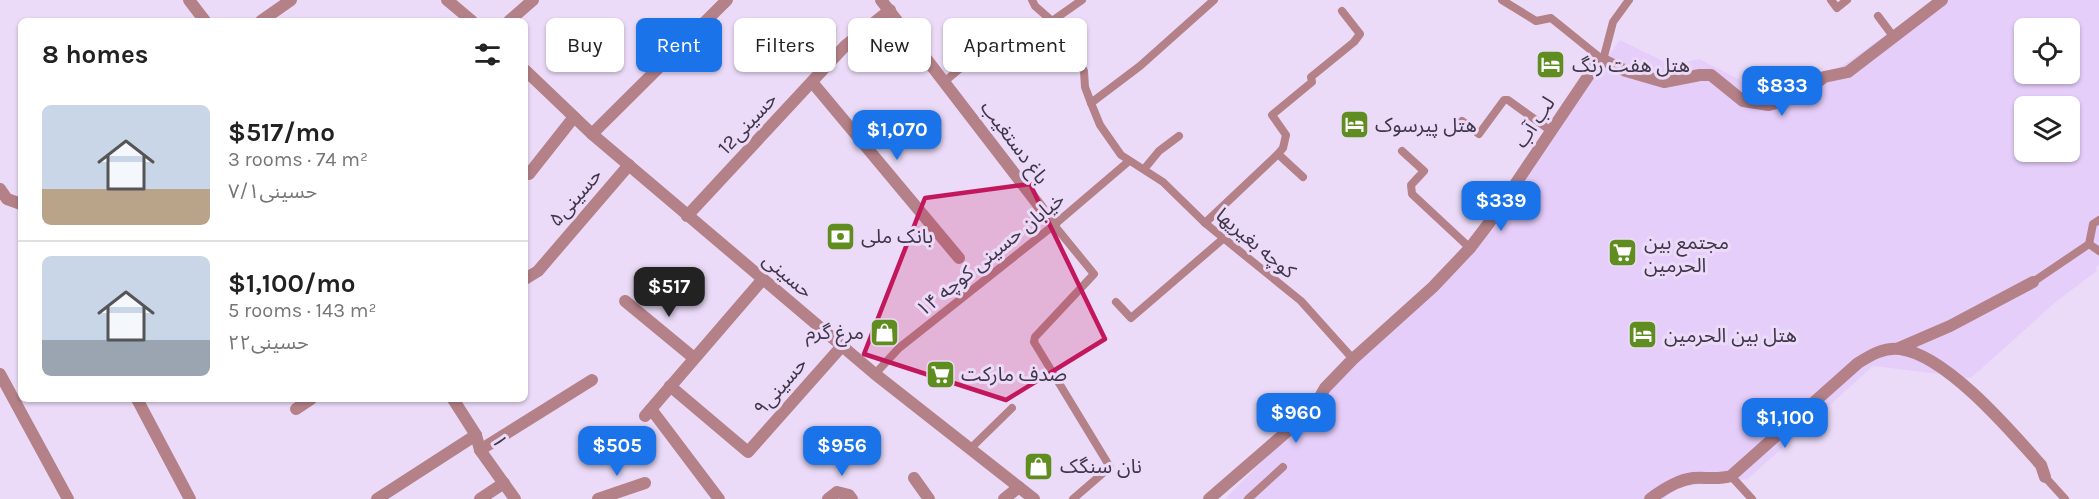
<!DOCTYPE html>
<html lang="en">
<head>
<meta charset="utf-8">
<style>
	body { margin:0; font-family:Karla,"Noto Sans Arabic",sans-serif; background:#f6f6f6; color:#222; height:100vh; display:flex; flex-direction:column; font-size:22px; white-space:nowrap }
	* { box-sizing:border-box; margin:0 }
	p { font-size:20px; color:#767676 }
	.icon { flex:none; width:33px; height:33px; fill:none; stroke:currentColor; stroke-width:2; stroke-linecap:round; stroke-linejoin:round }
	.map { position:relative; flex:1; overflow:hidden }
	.side { position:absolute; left:18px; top:18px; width:510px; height:384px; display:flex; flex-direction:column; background:#fff; border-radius:9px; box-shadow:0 2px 4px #0004 }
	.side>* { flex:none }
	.guide { position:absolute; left:546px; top:18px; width:570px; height:54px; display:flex; gap:12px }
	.fabs { position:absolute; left:2014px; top:18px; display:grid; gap:12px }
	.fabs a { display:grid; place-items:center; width:66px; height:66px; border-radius:9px; background:#fff; box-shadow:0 2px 4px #0004; font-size:30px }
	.price { position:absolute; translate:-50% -51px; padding:0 14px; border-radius:12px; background:#1a73e8; color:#fff; font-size:20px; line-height:39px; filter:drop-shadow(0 2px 3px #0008) }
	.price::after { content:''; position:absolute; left:50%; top:36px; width:18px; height:14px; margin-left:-9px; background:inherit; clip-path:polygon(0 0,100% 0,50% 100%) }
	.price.active { background:#222; color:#fff }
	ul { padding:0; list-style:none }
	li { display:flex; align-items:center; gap:18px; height:150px; padding:0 24px }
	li+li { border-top:2px solid #e0e0e0 }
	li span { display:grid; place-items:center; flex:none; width:168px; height:120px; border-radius:9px; color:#555 }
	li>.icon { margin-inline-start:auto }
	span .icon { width:72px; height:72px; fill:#fffc; stroke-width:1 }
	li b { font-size:26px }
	h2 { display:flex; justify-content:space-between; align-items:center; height:72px; padding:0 24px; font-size:26px }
	.chip { padding:0 21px; border-radius:9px; background:#fff; box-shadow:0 2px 4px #0004; font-size:21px; line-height:54px }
	.chip.active { background:#1a73e8; color:#fff }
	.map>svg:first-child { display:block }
</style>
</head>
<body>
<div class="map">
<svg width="2099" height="499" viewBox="0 0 2099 499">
	<rect width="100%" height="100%" fill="#ebdbf8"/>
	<path fill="#e6cefb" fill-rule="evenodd" d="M 1936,0 L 2099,0 L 2099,265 L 2095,268 L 2097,271 L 2058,300 L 1971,378 L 1873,366 L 1748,479 L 1678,487 L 1663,499 L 1225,499 L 1311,412 L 1477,231 L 1620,40 L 1671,65 L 1699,59 L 1772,96 L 1812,87 ZM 2025,28 L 2070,28 L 2070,74 L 2025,74 ZM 2025,106 L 2070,106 L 2070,152 L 2025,152 Z"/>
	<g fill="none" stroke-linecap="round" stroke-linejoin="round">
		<g stroke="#b48188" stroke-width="8">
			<polyline points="1032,0 1035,6 1052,21 1084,71 1085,87 1091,103 1100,125 1121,155 1163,182 1205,223 1301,301 1353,359"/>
			<polyline points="1502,0 1536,21 1551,18 1603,60 1613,22 1629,0"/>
			<polyline points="1831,0 1837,8 1847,0"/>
			<polyline points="1878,16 1893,36"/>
			<polyline points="1052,21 1082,0"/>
			<polyline points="944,82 994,40"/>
			<polyline points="1091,103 1140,66 1214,0"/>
			<polyline points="1462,121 1479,134 1504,100 1508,100 1551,131"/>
			<polyline points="1402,151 1424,171 1411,185 1412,194 1470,248"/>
			<polyline points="1278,154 1303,177"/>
			<polyline points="1145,168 1159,151 1179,136"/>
			<polyline points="1205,223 1278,154 1283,148 1286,135 1272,115 1312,82 1311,77 1354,42 1360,34 1342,11"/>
			<polyline points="1054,225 1094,274 1035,337 1034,342 1110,467 1073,499"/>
			<polyline points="2089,244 2099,251"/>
			<polyline points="2033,282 2089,244 2093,224 2099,220"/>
			<polyline points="1116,302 1131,318 1224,238"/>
			<polyline points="875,374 899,348 1054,225 1129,161"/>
			<polyline points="970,449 1012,408"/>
			<polyline points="1731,476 1752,499"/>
			<polyline points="2045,477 2065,499"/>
			<polyline points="1248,499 1283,467"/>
		</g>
		<polyline stroke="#b48188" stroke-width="12" points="1899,348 1950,326 2033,282"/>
		<g stroke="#b48188" stroke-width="12">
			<polyline points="189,0 205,21"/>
			<polyline points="881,0 1054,225"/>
			<polyline points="261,21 291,0"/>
			<polyline points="509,21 533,0"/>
			<polyline points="812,82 959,258"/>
			<polyline points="592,134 727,0"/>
			<polyline points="529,174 574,117"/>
			<polyline points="0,189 7,199 21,204"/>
			<polyline points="687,216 845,46 890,10"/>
			<polyline points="525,279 538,271 629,165"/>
			<polyline points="625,301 694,358"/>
			<polyline points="0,374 68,499"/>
			<polyline points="670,386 748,452 842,346"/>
			<polyline points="137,399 190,499"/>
			<polyline points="453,399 476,435 480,450 515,499"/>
			<polyline points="296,409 311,399"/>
			<polyline points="651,409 719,499"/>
			<polyline points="645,416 763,279"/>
			<polyline points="480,450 592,380"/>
			<polyline points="914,478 929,499"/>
			<polyline points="377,499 476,435"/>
			<polyline points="480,499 504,483"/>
			<polyline points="598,499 645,483"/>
			<polyline points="828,499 837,492 849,495 852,499"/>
			<polyline points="1004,499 1019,487"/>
			<polyline points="1209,499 1313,409 1325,388 1353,359 1433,287 1470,248 1489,223 1595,66 1603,60 1626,71 1664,82 1700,75 1711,75 1743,101 1769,105 1784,101 1804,93 1824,77 1848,72 1942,0"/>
			<path d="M 1650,499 C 1662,490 1678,480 1693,478 C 1706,477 1718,480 1731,476 L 1858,363 C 1871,355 1884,347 1900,349 C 1946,355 2010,430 2041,465 L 2045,477"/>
		</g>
		<g stroke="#b48188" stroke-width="12">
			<polyline points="447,0 472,21"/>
			<polyline points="525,70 592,134 875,374 1034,499"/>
		</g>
	</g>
	<path fill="#c2185b" fill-opacity="0.2" stroke="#c2185b" stroke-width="4.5" stroke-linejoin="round" d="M 1030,184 L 1105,339 L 1006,400 L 864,354 L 925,198 Z"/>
	<defs>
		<symbol id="hotel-square" viewBox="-11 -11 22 22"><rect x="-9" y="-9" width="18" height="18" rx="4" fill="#608d20" stroke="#ebdbf8"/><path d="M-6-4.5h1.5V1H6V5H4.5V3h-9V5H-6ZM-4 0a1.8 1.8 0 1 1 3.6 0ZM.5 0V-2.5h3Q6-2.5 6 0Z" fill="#fff"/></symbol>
		<symbol id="bank-square" viewBox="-11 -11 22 22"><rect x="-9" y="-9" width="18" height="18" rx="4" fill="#608d20" stroke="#ebdbf8"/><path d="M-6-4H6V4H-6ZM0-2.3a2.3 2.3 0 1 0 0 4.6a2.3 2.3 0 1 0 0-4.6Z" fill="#fff"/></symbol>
		<symbol id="supermarket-square" viewBox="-11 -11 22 22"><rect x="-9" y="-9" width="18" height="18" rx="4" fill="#608d20" stroke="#ebdbf8"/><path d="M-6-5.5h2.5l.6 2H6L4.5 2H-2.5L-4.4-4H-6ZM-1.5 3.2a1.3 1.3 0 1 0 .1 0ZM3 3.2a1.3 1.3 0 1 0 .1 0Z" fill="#fff"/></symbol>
		<symbol id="shop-square" viewBox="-11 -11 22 22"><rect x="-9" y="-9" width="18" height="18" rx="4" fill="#608d20" stroke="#ebdbf8"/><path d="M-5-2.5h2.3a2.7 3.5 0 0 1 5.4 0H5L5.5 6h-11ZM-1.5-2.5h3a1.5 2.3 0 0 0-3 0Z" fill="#fff"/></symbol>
	</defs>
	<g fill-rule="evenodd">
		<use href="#hotel-square" x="1534" y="48" width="33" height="33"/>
		<use href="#hotel-square" x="1338" y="108" width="33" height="33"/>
		<use href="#bank-square" x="824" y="220" width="33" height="33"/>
		<use href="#supermarket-square" x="1606" y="236" width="33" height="33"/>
		<use href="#shop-square" x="868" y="316" width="33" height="33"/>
		<use href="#hotel-square" x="1626" y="318" width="33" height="33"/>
		<use href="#supermarket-square" x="924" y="358" width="33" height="33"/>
		<use href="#shop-square" x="1022" y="450" width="33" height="33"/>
	</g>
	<g text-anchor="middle" stroke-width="6" stroke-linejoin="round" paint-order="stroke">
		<g font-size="20" fill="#403549" stroke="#ebdbf8" text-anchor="start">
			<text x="1572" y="72">هتل هفت رنگ</text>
			<text x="1375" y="132">هتل پیرسوک</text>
			<text x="861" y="243">بانک ملی</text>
			<text x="1644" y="249">مجتمع بین<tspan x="1644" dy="23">الحرمین</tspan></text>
			<text x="864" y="339" text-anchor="end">مرغ گرم</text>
			<text x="1664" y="342">هتل بین‌ الحرمین</text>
			<text x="961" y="381">صدف مارکت</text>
			<text x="1060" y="473">نان سنگک</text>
		</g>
		<g font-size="20" fill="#403549" stroke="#ebdbf8">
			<text transform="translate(1534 122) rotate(-56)" y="7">لب آب</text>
			<text transform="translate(747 123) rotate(-47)" y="7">حسینی12</text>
			<text transform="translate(1015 142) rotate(53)" y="7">باغ دستغیب</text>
			<text transform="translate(575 197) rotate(-49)" y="7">حسینی۵</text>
			<text transform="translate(1256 243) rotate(40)" y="7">کوچه بغیریها</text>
			<text transform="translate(990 254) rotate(-39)" y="7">خیابان حسینی کوچه ۱۴</text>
			<text transform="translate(788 275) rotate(40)" y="7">حسینی</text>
			<text transform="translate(780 386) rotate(-49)" y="7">حسینی۹</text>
			<text transform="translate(500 441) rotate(64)" y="7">۱</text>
		</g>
	</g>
</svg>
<div class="fabs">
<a><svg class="icon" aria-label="locate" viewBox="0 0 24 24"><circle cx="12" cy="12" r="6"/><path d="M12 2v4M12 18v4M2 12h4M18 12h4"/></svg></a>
<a><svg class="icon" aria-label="layers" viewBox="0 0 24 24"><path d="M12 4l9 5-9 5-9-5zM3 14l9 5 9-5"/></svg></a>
</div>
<b class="price" style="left:1782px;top:117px">$833</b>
<b class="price" style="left:897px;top:161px">$1,070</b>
<b class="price" style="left:1501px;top:232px">$339</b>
<b class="price active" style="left:669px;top:318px">$517</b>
<b class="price" style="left:1296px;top:444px">$960</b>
<b class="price" style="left:1785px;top:449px">$1,100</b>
<b class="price" style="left:617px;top:477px">$505</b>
<b class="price" style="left:842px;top:477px">$956</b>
<div class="guide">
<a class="chip">Buy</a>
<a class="chip active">Rent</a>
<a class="chip">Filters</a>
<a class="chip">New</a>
<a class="chip">Apartment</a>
</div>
<section class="side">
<h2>8 homes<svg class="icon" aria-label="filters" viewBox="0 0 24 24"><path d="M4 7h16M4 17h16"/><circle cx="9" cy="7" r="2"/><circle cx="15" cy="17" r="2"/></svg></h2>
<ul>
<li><span style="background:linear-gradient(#c9d6e8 70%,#b9a48a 0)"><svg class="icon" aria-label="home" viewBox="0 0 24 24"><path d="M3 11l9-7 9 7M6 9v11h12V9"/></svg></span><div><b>$517/mo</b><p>3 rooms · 74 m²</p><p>حسینی۷/۱</p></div></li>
<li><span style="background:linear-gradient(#c9d6e8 70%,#9aa5b1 0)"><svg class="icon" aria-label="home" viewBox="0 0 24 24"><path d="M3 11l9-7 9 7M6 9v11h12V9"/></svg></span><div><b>$1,100/mo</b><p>5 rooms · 143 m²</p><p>حسینی۲۲</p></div></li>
</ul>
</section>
</div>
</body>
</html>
